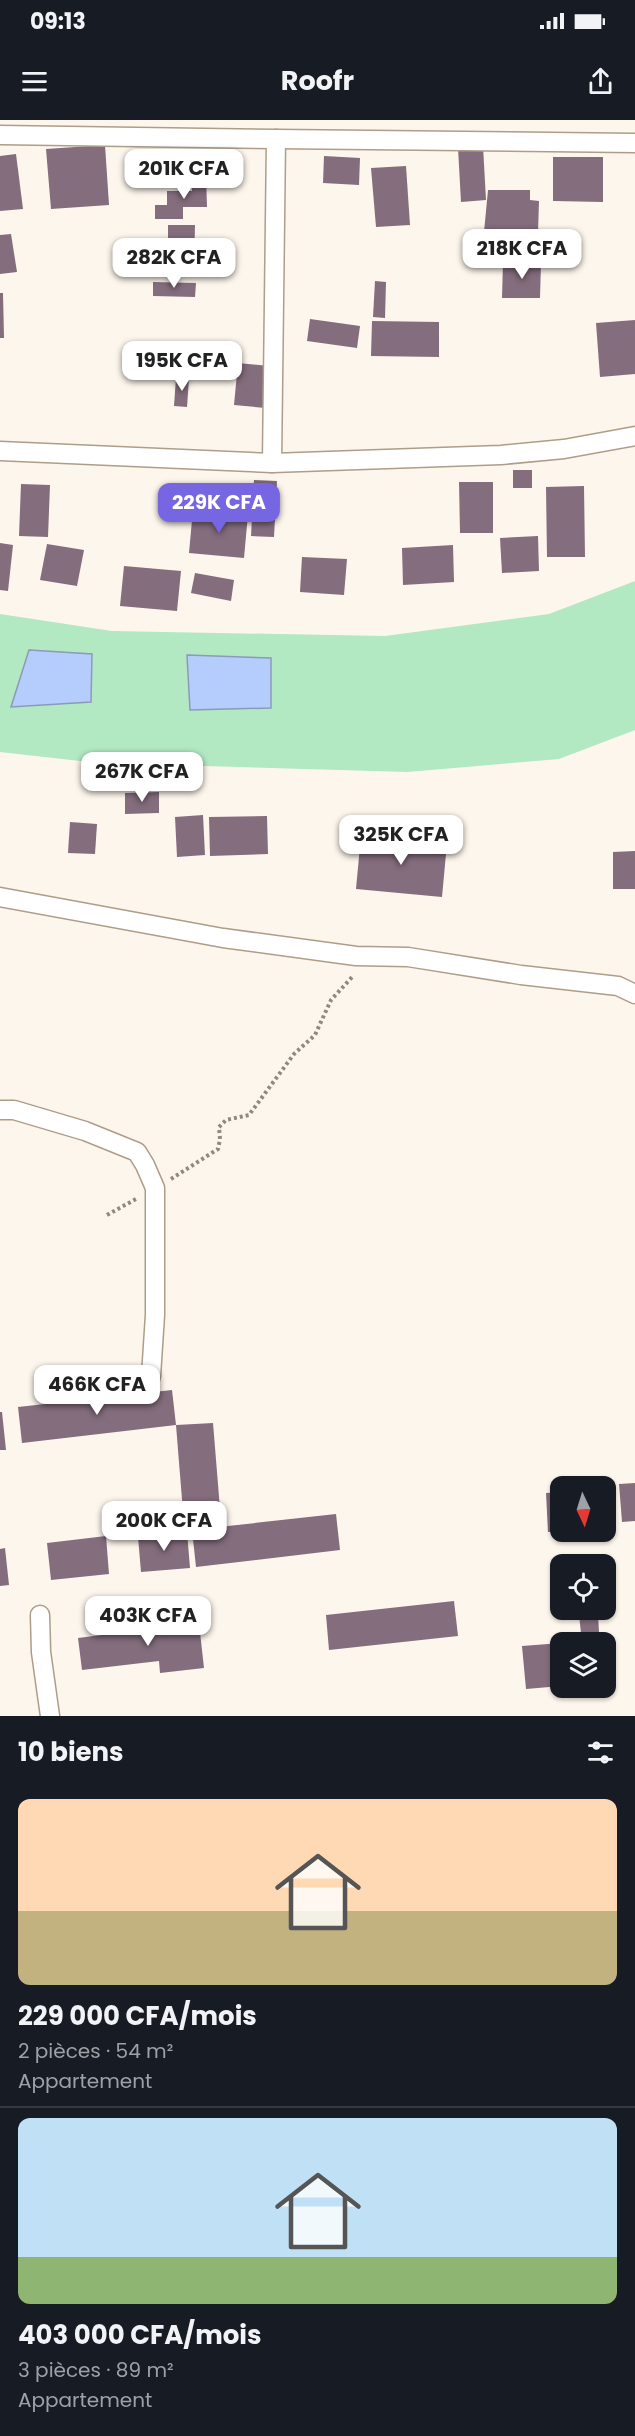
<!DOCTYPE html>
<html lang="fr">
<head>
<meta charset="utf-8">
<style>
	body { margin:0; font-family:Poppins,sans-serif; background:#242831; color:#f1f3f6; height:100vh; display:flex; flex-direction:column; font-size:22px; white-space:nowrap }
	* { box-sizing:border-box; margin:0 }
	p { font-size:20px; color:#9ea1a6 }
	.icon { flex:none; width:33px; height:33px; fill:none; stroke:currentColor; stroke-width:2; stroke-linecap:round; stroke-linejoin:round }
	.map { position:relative; height:1596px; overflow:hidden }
	.panel { display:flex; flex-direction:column; background:#171b24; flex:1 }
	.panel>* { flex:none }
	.needle { width:39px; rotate:176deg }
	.controls { position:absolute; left:550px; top:1356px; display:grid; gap:12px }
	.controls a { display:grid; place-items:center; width:66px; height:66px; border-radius:12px; background:#171b24; box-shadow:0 2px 4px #0004; font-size:30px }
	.price { position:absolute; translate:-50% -51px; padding:0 14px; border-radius:12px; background:#fff; color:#222; font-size:20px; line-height:39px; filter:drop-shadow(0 2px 3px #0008) }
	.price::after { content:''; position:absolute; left:50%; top:36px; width:18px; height:14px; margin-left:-9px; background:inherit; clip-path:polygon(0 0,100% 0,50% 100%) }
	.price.on { background:#7666e1; color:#fff }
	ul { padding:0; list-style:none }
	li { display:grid; align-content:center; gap:12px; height:318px; padding:0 18px }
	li+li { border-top:2px solid #363941 }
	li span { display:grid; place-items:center; height:186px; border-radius:12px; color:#555 }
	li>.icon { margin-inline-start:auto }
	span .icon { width:108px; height:108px; fill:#fffc; stroke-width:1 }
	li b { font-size:26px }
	h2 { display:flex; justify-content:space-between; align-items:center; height:72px; padding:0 18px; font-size:26px }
	.status { display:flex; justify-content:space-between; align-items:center; height:42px; padding:0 30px; background:#171b24; direction:ltr }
	.status svg { height:16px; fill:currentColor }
	header { display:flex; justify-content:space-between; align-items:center; height:78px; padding:0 18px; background:#171b24; font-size:27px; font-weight:700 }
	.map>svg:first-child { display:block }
</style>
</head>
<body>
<div class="status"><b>09:13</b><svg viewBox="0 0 49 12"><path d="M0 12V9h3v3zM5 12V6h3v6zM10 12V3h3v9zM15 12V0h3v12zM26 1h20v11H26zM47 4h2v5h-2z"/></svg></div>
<header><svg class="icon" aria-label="menu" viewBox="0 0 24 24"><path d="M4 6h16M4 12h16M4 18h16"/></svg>Roofr<svg class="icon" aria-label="share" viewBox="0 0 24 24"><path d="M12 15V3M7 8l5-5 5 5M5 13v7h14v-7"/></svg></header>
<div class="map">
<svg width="635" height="1596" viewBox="0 0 635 1596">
	<rect width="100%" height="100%" fill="#fdf6ed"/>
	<polygon fill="#b2e8c2" points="635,461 635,610 559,639 407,652 98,643 0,632 0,494 112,511 385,516 549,494"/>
	<g fill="#b5cdfd" stroke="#8b9ab9" stroke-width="1.5">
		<polygon points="29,530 92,534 91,582 11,587"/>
		<polygon points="187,535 271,538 271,588 190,590"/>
	</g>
	<g fill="#846d7d">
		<polygon points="105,25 109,85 51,89 46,29"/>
		<polygon points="483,26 486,80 461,82 458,28"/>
		<polygon points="16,34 23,89 0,91 0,36"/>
		<polygon points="324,36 360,38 359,65 323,63"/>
		<polygon points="553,37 603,37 603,82 553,81"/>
		<polygon points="188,38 189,66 157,67 156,39"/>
		<polygon points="406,46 410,105 376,107 371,48"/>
		<polygon points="192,55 206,55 207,87 183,87 183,99 155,99 155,85 167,85 167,71 192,71"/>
		<polygon points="488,70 530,70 530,80 539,81 538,113 484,112"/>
		<polygon points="168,105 195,105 194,147 168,147"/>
		<polygon points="11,114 17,152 0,154 0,115"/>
		<polygon points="503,142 541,142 540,178 502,178"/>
		<polygon points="375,161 386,162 385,198 373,197"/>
		<polygon points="153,162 196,163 195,177 153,176"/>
		<polygon points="0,173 3,173 4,218 0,218"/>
		<polygon points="310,199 360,206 357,228 307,221"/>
		<polygon points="635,200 635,254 600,257 596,203"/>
		<polygon points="372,201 439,202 439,237 371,236"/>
		<polygon points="238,243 269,246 266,288 234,285"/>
		<polygon points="176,258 189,259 187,287 174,286"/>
		<rect x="513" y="350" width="19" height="18"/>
		<polygon points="254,360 277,361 274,417 251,416"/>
		<polygon points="459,362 493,362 493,413 460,413"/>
		<polygon points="21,364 50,365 48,417 19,416"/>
		<polygon points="584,366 585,437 547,437 546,367"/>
		<polygon points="193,389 248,394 244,438 189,433"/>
		<polygon points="538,416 539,451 502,453 500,418"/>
		<polygon points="0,423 13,425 8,471 0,470"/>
		<polygon points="47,424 84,430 77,466 40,460"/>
		<polygon points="453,425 454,462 403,465 402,428"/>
		<polygon points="302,437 347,439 344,475 300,472"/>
		<polygon points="124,446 181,451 177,491 120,486"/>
		<polygon points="195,453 234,460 231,481 191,473"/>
		<polygon points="159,672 159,693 125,694 125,673"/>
		<polygon points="203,695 205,735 177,737 175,697"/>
		<polygon points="267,696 268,734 210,736 209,697"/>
		<polygon points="70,702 97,704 95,734 68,733"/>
		<polygon points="361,715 447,723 442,777 356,769"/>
		<polygon points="635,731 635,769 613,769 613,732"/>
		<polygon points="172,1270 176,1305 22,1323 18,1287"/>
		<polygon points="0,1292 2,1292 6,1330 0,1330"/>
		<polygon points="213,1303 221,1401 184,1404 176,1305"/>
		<polygon points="635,1363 635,1401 622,1402 619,1364"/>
		<polygon points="561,1372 561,1411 548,1412 546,1373"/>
		<polygon points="336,1394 340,1430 196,1447 192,1410"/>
		<polygon points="187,1412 190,1448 141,1452 138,1417"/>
		<polygon points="106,1416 109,1454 51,1460 47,1423"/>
		<polygon points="5,1428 9,1465 0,1466 0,1429"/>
		<polygon points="454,1481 458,1516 329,1530 326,1495"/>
		<polygon points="198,1494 204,1548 160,1553 159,1541 82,1550 78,1518 165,1507 164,1497"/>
		<polygon points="598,1494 599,1512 581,1513 579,1495"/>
		<polygon points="609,1518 613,1561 606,1562 606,1522 580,1521"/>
		<polygon points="561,1523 561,1566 526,1569 522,1526"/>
	</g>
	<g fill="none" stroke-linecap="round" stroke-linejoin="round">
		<defs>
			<g id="minor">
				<polyline points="0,15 276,19 272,343"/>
				<polyline points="276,19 635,23"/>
				<polyline points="0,331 272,343 501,335 564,329 635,316"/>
				<polyline points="0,777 223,818 356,836 408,837 521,855 618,866 635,874"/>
				<polyline points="0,990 14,990 85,1011 137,1032 145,1045 155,1068 155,1195 151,1256"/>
				<polyline points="40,1495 41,1532 50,1596"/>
			</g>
		</defs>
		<use href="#minor" stroke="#ae9d88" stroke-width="21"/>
		<g stroke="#908980" stroke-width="4" stroke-dasharray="3 3" stroke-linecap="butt">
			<polyline points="171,1059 218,1029 220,1019 219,1007 226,1000 249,995 294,934 315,915 331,880 353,856"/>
			<polyline points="107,1095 136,1079"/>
		</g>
		<use href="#minor" stroke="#fff" stroke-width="18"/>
	</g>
</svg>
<div class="controls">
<a><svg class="needle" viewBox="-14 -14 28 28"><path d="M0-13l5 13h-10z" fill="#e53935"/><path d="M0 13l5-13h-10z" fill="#9ea1a6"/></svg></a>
<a><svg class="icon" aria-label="locate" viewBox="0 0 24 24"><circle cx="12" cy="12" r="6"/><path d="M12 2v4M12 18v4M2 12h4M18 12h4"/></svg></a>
<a><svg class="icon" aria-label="layers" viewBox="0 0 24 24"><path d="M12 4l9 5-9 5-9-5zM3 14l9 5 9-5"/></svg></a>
</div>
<b class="price" style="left:184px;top:80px">201K CFA</b>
<b class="price" style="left:522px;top:160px">218K CFA</b>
<b class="price" style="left:174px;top:169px">282K CFA</b>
<b class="price" style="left:182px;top:272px">195K CFA</b>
<b class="price on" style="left:219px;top:414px">229K CFA</b>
<b class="price" style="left:142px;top:683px">267K CFA</b>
<b class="price" style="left:401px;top:746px">325K CFA</b>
<b class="price" style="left:97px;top:1296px">466K CFA</b>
<b class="price" style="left:164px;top:1432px">200K CFA</b>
<b class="price" style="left:148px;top:1527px">403K CFA</b>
</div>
<section class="panel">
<h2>10 biens<svg class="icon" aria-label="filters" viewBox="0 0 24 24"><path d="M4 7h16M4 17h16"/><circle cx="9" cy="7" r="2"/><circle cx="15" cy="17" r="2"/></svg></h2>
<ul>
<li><span style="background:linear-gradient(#ffd9b3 60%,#c2b280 0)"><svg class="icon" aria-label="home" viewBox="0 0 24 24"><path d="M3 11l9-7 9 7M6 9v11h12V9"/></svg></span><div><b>229 000 CFA/mois</b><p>2 pièces · 54 m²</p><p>Appartement</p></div></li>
<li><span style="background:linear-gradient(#bfe0f5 75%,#8fb573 0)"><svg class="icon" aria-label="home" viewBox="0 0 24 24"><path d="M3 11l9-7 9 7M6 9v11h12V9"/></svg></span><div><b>403 000 CFA/mois</b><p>3 pièces · 89 m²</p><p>Appartement</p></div></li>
</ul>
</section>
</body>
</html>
